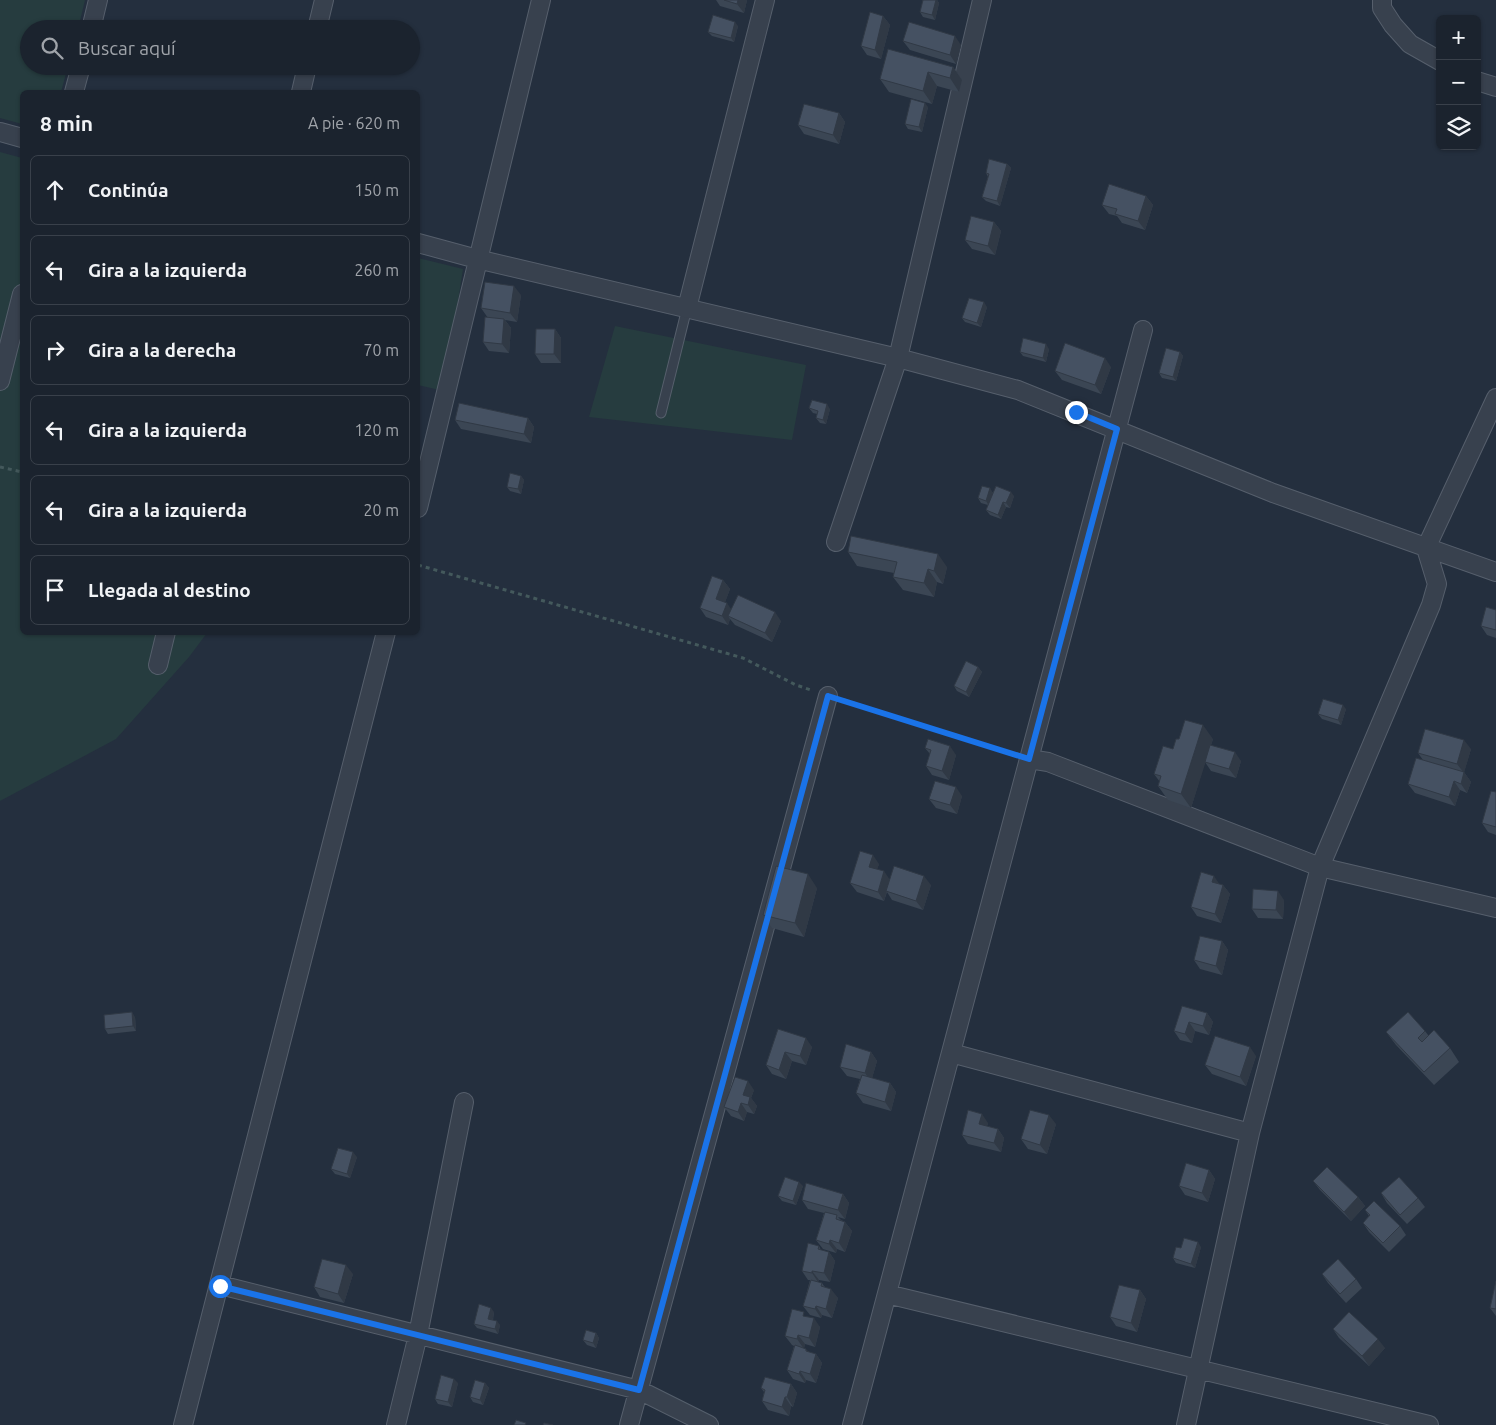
<!DOCTYPE html>
<html lang="es">
<meta charset="utf-8">
<style>
body{margin:0;font-family:Ubuntu,sans-serif;background:#282f3a;color:#f1f3f6}
.controls{position:absolute;right:15px;top:15px;display:grid;overflow:hidden;border-radius:8px;box-shadow:0 1px 4px #0004}
.controls button{width:45px;height:45px;display:grid;place-items:center;padding:0;border:0;border-bottom:1px solid #39404a;background:#1b232e;color:#f1f3f6;font:25px sans-serif}
.stop{position:absolute;width:15px;height:15px;margin:-11px;border:4px solid #1a73e8;border-radius:50%;background:#fff}
.stop.end{background:#1a73e8;border-color:#fff;box-shadow:0 1px 5px #0008}
.list{margin:0;padding:0;list-style:none}
h2{display:flex;justify-content:space-between;align-items:center;height:65px;margin:0;padding:0 20px;font-size:21px}
h2 small{font-size:16px;font-weight:400;color:#a0a4aa}
.list li{display:grid;grid-template-columns:32px 1fr auto;gap:15px;align-items:center;box-sizing:border-box;height:70px;margin:0 10px 10px;padding:0 10px;border:1px solid #39404a;border-radius:8px}
.list b{display:block;font-size:19px;white-space:nowrap}
.list em{font-size:16px;font-style:normal;color:#a0a4aa}
.icon{flex:none;width:28px;height:28px;fill:none;stroke:currentColor;stroke-width:2;stroke-linecap:round;stroke-linejoin:round}
.map{position:relative;flex:none;width:1496px;height:1425px;overflow:hidden}
.search{position:absolute;background:#1b232e;box-shadow:0 1px 4px #0004;left:20px;top:20px;width:400px;height:55px;display:flex;align-items:center;gap:12px;box-sizing:border-box;padding:0 18px;border-radius:28px;color:#a0a4aa;font-size:19px}
.panel{position:absolute;background:#1b232e;box-shadow:0 1px 4px #0004;left:20px;top:90px;width:400px;height:545px;border-radius:8px}
.map>svg:first-child{display:block}
</style>
<div class="map">
<svg width="1496" height="1425" viewBox="0 0 1496 1425">
<rect width="100%" height="100%" fill="#242f3e"/>
<path fill="#263c3f" d="M0 0H85L78 29H29V66H68L61 92H22V124L0 118Z
M0 152 22 158V632L207 633 189 657 116 739 0 801Z
M418 258 463 269 444 391 418 385Z
M615 326 806 365 792 440 589 417Z"/>
<g fill="none" stroke-linecap="round" stroke-linejoin="round">
<g stroke="#565f6c" stroke-width="11">
<path id="lane" d="M661 413 687 308"/>
</g>
<g stroke="#565f6c" stroke-width="20">
<path id="street" d="M1382 0V8L1393 25 1410 44 1440 61
M91 29 98 0
M317 29 324 0
M1477 81 1496 87
M74 92 81 66
M301 92 307 66
M0 132 22 138
M418 243 477 259 898 358 1018 390 1273 493 1496 572
M687 308 765 0
M0 381 22 294
M418 508 541 0
M836 542 898 358 982 0
M158 665 166 632
M1029 759 1048 762 1320 867 1496 908
M951 1053 1250 1133
M220 1285 639 1390 709 1425
M887 1294 1429 1425
M183 1425 386 632
M396 1425 418 1335 464 1102
M629 1425 828 696
M852 1425 1143 330
M1186 1425 1250 1133 1320 867 1431 605 1437 584 1426 548 1496 398"/>
</g>
<path stroke="#44595c" stroke-width="3" stroke-dasharray="4 4" stroke-linecap="butt" d="M0 467 22 472
M418 565 743 658 796 685 811 690
M844 700 1012 754"/>
<use href="#lane" stroke="#38414e" stroke-width="9"/>
<use href="#street" stroke="#38414e" stroke-width="18"/>
</g>
<path fill="#3b4654" d="M716 0H747L744 13 720 6Z
M923 0H937L939 3 935 20 923 17 920 12Z
M883 16 890 25 881 59 867 55 861 46Z
M738 26 734 42 712 36 708 32Z
M903 41 961 45 956 64 910 50Z
M953 67 962 80 959 92 937 86 932 104 889 92 880 79Z
M928 107 922 132 908 129 905 124Z
M839 113 845 122 839 144 804 134 798 125Z
M1007 164 1011 168 1000 206 986 201 982 197 988 177 986 173Z
M1146 196 1153 205 1145 230 1122 223 1117 216 1109 214 1102 205Z
M994 222 1001 231 995 255 972 249 965 240Z
M521 295 517 322 505 320 511 328 509 353 489 351 483 342 488 318 481 308Z
M987 307 981 327 965 322 962 318Z
M555 329 561 338V363H541L535 354Z
M1049 349 1046 362 1023 356 1020 352Z
M1180 352 1183 356 1176 381 1162 378 1159 373Z
M1111 367 1101 394 1062 380 1055 371Z
M809 408 830 409 826 424 820 423 816 418 817 414 813 413Z
M528 418 534 427 531 443 461 429 455 420Z
M521 476 524 480 521 494 510 491 507 487Z
M993 492 1014 496 1010 508 1006 507 1001 519 990 515 986 510 988 505 981 503 978 498Z
M848 552 947 567 943 584 937 582 934 597 903 590 893 577 894 573 857 566Z
M723 580 730 589 725 602 731 610 781 621 772 642 735 625 730 619 728 625 706 617 700 608Z
M1496 610V638L1487 635 1481 626Z
M978 667 982 672 969 697 957 691 954 686Z
M1346 709 1341 725 1322 719 1318 714Z
M1179 739H1213L1211 745 1241 761 1236 778 1211 771 1205 762 1191 808 1168 800 1158 786 1160 782 1154 774 1173 749Z
M925 748 956 755 949 780 932 775 926 766 930 754Z
M1471 749 1464 772 1471 782 1467 793 1460 790 1455 806 1415 793 1408 784 1423 760 1418 753Z
M1496 792V835L1488 832 1482 823Z
M962 796 957 814 936 808 929 799Z
M879 864 877 869 890 880 931 885 923 910 892 900 887 892 884 901 857 892 850 883Z
M1219 884 1223 885 1230 894 1221 923 1197 916 1191 907Z
M817 888 804 937 772 928 763 915Z
M1284 900 1283 919 1258 918 1252 909Z
M1222 941 1228 950 1222 975 1200 969 1194 960Z
M1182 1006 1207 1013 1213 1022 1209 1035 1195 1031 1192 1043 1180 1040 1174 1031Z
M135 1017 136 1031 108 1034 105 1029Z
M778 1029 812 1047 806 1065 792 1061 786 1079 772 1074 766 1065Z
M1425 1031 1428 1035 1450 1048 1459 1062 1434 1085 1396 1045 1386 1032Z
M871 1052 877 1061 872 1078 890 1083 896 1092 891 1111 863 1103 856 1093 860 1079 847 1076 840 1067Z
M1256 1056 1246 1086 1212 1074 1205 1065Z
M754 1090 751 1098 757 1106 754 1114 747 1112 744 1121 731 1116 724 1107Z
M988 1123 987 1126 998 1129 1004 1138 1001 1152 968 1144 962 1135Z
M1056 1124 1047 1154 1028 1149 1021 1139Z
M357 1157 350 1178 335 1174 331 1169Z
M1209 1170 1215 1179 1208 1202 1185 1195 1179 1186Z
M1313 1181 1358 1197 1365 1206 1351 1221 1320 1190Z
M803 1186 796 1205 782 1201 778 1196Z
M1381 1193 1418 1198 1425 1207 1407 1224 1387 1203Z
M843 1194 849 1203 845 1219 838 1217 841 1220 845 1222 852 1231 845 1252 837 1249 836 1253 823 1249 816 1240 824 1213 808 1209 802 1200Z
M1365 1210 1400 1226 1406 1235 1389 1252 1369 1232 1363 1223 1369 1216Z
M819 1246 821 1250 829 1252 835 1261 830 1282 819 1280 818 1282 822 1283 824 1286 838 1298 832 1318 822 1315 821 1318 810 1315 803 1306 810 1280H808L802 1271Z
M1201 1247 1195 1268 1176 1263 1173 1258 1181 1248Z
M353 1274 344 1303 320 1297 314 1287Z
M1322 1274 1356 1279 1362 1288 1346 1303 1328 1283Z
M1496 1281V1316L1490 1308Z
M1140 1290 1146 1299 1137 1332 1116 1326 1110 1317Z
M494 1312 493 1320 500 1325 498 1334 477 1328 474 1324Z
M807 1317 820 1327 815 1347 805 1344 804 1348 809 1352 816 1354 822 1363 816 1383 806 1380 805 1383 793 1379 787 1370 794 1346 792 1345 785 1336Z
M1333 1329 1385 1348 1369 1366 1339 1338Z
M596 1333 599 1338 596 1348 587 1345 583 1340Z
M458 1383 452 1407 438 1404 435 1399Z
M485 1383 489 1388 483 1405 473 1402 470 1397Z
M791 1384 797 1393 793 1407 791 1406 789 1416 768 1410 762 1401 764 1392 761 1388Z"/>
<path fill="#303945" d="M738 0H747L744 13 737 4Z
M936 0H937L939 3 935 20 932 15Z
M883 16 890 25 881 59 875 50Z
M735 22 738 26 734 42 731 38Z
M955 36 961 45 956 64 950 55Z
M953 67 962 80 959 92 950 78Z
M928 72 937 86 932 104 923 91Z
M925 103 928 107 922 132 919 127Z
M839 113 845 122 839 144 833 135Z
M1007 164 1011 168 1000 206 997 201Z
M1146 196 1153 205 1145 230 1138 221Z
M994 222 1001 231 995 255 988 246Z
M514 286 521 295 517 322 510 313Z
M984 302 987 307 981 327 977 323Z
M504 319 511 328 509 353 502 344Z
M555 329 561 338V363L554 354Z
M1046 344 1049 349 1046 362 1043 358Z
M1180 352 1183 356 1176 381 1173 377Z
M1105 358 1111 367 1101 394 1095 385Z
M827 404 830 409 826 424 823 420Z
M528 418 534 427 531 443 524 434Z
M521 476 524 480 521 494 518 489Z
M990 488 993 493 989 506 986 501Z
M1011 492 1014 496 1010 508 1006 503Z
M1003 502 1006 507 1001 519 998 515Z
M938 554 947 567 943 584 934 571Z
M928 569 937 582 934 597 924 583Z
M723 580 730 589 723 608 716 599Z
M727 603 733 612 728 616 730 619 728 625 722 616Z
M775 612 781 621 772 642 765 633Z
M978 667 982 672 969 697 966 692Z
M1343 705 1346 709 1341 725 1338 720Z
M1203 725 1213 739 1191 808 1181 794Z
M1464 740 1471 749 1464 773 1457 764Z
M950 746 956 755 949 780 942 771Z
M1235 752 1241 761 1236 778 1229 769Z
M1464 772 1471 782 1467 793 1461 784Z
M1454 781 1460 790 1455 806 1449 797Z
M956 787 962 796 957 814 950 805Z
M873 855 879 864 875 876 869 867Z
M884 871 890 880 884 901 878 892Z
M808 874 817 888 804 937 795 923Z
M924 876 931 885 923 910 916 901Z
M1214 876 1220 885 1212 882Z
M1223 885 1230 894 1221 923 1215 914Z
M1278 891 1284 900 1283 919 1276 910Z
M1222 941 1228 950 1222 975 1216 966Z
M132 1012 135 1017 136 1031 133 1026Z
M1207 1013 1213 1022 1209 1035 1203 1026Z
M1189 1022 1195 1031 1192 1043 1185 1034Z
M806 1038 812 1047 806 1065 800 1056Z
M1250 1047 1256 1056 1246 1086 1240 1077Z
M785 1052 792 1061 786 1079 779 1070Z
M871 1052 877 1061 871 1082 865 1073Z
M748 1081 754 1090 751 1098 757 1106 754 1114 748 1105 743 1095Z
M890 1083 896 1092 891 1111 885 1102Z
M741 1103 747 1112 744 1121 738 1112Z
M982 1114 988 1123 985 1133 979 1124Z
M1049 1115 1056 1124 1047 1154 1040 1145Z
M998 1129 1004 1138 1001 1152 994 1143Z
M353 1152 357 1157 350 1178 347 1174Z
M1209 1170 1215 1179 1208 1202 1202 1193Z
M799 1182 803 1186 796 1205 793 1201Z
M843 1194 849 1203 845 1219 838 1210Z
M1358 1197 1365 1206 1351 1221 1344 1212Z
M845 1222 852 1231 845 1252 839 1243Z
M830 1240 837 1249 836 1253 829 1244Z
M1198 1242 1201 1247 1195 1268 1191 1264Z
M829 1252 835 1261 830 1282 824 1273Z
M346 1265 353 1274 344 1303 338 1294Z
M812 1271 819 1280 818 1282 812 1273Z
M831 1289 838 1298 832 1318 826 1309Z
M1140 1290 1146 1299 1137 1332 1131 1323Z
M816 1306 822 1315 821 1318 815 1309Z
M491 1308 494 1312 492 1323 488 1319Z
M814 1318 820 1327 815 1347 809 1338Z
M497 1321 500 1325 498 1334 495 1329Z
M596 1333 599 1338 596 1348 593 1343Z
M798 1335 805 1344 804 1349 797 1339Z
M1378 1339 1385 1348 1369 1366 1362 1356Z
M816 1354 822 1363 816 1383 810 1374Z
M800 1371 806 1380 805 1383 799 1374Z
M454 1379 458 1383 452 1407 448 1402Z
M485 1383 489 1388 483 1405 480 1400Z
M791 1384 797 1393 793 1407 787 1397Z
M785 1397 791 1406 789 1416 782 1407Z"/>
<path fill="#455162" stroke="#303945" d="M724 0H738L737 4Z
M923 0H936L932 15 920 12Z
M870 12 883 16 875 50 861 46Z
M713 15 735 22 731 38 708 32Z
M909 22 955 36 950 55 903 41Z
M888 49 953 67 950 78 928 72 923 91 880 79Z
M911 99 925 103 919 127 905 124Z
M804 104 839 113 833 135 798 125Z
M989 159 1007 164 997 201 982 197 989 174 986 173Z
M1109 184 1146 196 1138 221 1115 214 1117 209 1102 205Z
M971 216 994 222 988 246 965 240Z
M485 282 514 286 510 313 481 308Z
M969 298 984 302 977 323 962 318Z
M485 317 504 319 502 344 483 342Z
M536 329H555L554 354H535Z
M1023 338 1046 344 1043 358 1020 352Z
M1065 343 1105 358 1095 385 1055 371Z
M1166 348 1180 352 1173 377 1159 373Z
M812 400 827 404 823 420 816 418 818 411 809 408Z
M459 403 528 418 524 434 455 420Z
M510 473 521 476 518 489 507 487Z
M982 486 990 488 986 501 978 498Z
M996 486 1011 492 1006 503 1003 502 998 515 986 510Z
M851 536 938 554 934 571 928 569 924 583 893 577 897 562 848 552Z
M712 576 723 580 716 599 727 603 722 616 700 608Z
M738 595 775 612 765 633 728 616Z
M1486 607 1496 610V630L1481 626Z
M966 661 978 667 966 692 954 686Z
M1323 699 1343 705 1338 720 1318 714Z
M1185 720 1203 725 1181 794 1158 786 1161 776 1154 774 1163 746 1173 749 1176 739H1179Z
M1425 729 1464 740 1457 764 1418 753Z
M928 739 950 746 942 771 926 766 931 750 925 748Z
M1210 745 1235 752 1229 769 1205 762Z
M1416 758 1464 772 1461 784 1454 781 1449 797 1408 784Z
M935 781 956 787 950 805 929 799Z
M1491 791 1496 792V827L1482 823Z
M860 851 873 855 869 867 884 871 878 892 850 883Z
M776 866 808 874 795 923 763 915Z
M894 866 924 876 916 901 886 891Z
M1201 872 1214 876 1212 882 1223 885 1215 914 1191 907Z
M1253 889 1278 891 1276 910 1252 909Z
M1200 936 1222 941 1216 966 1194 960Z
M1182 1006 1207 1013 1203 1026 1189 1022 1185 1034 1174 1031Z
M132 1012 133 1026 105 1029 104 1015Z
M1408 1012 1425 1031 1418 1038 1422 1042 1434 1030 1450 1048 1424 1072 1386 1032Z
M778 1029 806 1038 800 1056 785 1052 779 1070 766 1065Z
M1215 1036 1250 1047 1240 1077 1205 1065Z
M846 1044 871 1052 865 1073 840 1067Z
M862 1075 890 1083 885 1102 856 1093Z
M735 1077 748 1081 743 1095 750 1097 748 1105 741 1103 738 1112 724 1107Z
M968 1110 982 1114 979 1124 998 1129 994 1143 962 1135Z
M1030 1110 1049 1115 1040 1145 1021 1139Z
M338 1148 353 1152 347 1174 331 1169Z
M1186 1163 1209 1170 1202 1193 1179 1186Z
M1327 1167 1358 1197 1344 1212 1313 1181Z
M785 1177 799 1182 793 1201 778 1196Z
M1399 1177 1418 1198 1400 1215 1381 1193Z
M806 1183 843 1194 838 1210 802 1200Z
M1374 1201 1400 1226 1383 1243 1363 1223 1370 1215 1365 1210Z
M825 1212 837 1215 836 1219 845 1222 839 1243 830 1240 829 1244 816 1240Z
M1184 1238 1198 1242 1191 1264 1173 1258 1176 1247 1181 1248Z
M808 1243 819 1246 818 1249 829 1252 824 1273 812 1271V1273L802 1271Z
M322 1259 346 1265 338 1294 314 1287Z
M1338 1259 1356 1279 1340 1294 1322 1274Z
M811 1280 822 1283 821 1286 831 1289 826 1309 816 1306 815 1309 803 1306Z
M1496 1281V1309L1490 1308Z
M1119 1285 1140 1290 1131 1323 1110 1317Z
M479 1304 491 1308 488 1319 497 1321 495 1329 474 1324Z
M792 1309 804 1312 803 1316 814 1318 809 1338 798 1335 797 1339 785 1336Z
M1349 1312 1378 1339 1362 1356 1333 1329Z
M586 1330 596 1333 593 1343 583 1340Z
M795 1345 806 1349V1351L816 1354 810 1374 800 1371 799 1374 787 1370Z
M441 1375 454 1379 448 1402 435 1399Z
M765 1377 791 1384 787 1397H785L782 1407 762 1401 765 1390 761 1388Z
M475 1380 485 1383 480 1400 470 1397Z
M516 1420 526 1423 525 1425H514Z
M544 1423 553 1425H543Z"/>
<g fill="none" stroke-linecap="round" stroke-linejoin="round">
<path stroke="#1a73e8" stroke-width="6" d="M220 1286 639 1390 828 696 1029 759 1117 429 1076 412"/>
</g>
</svg>
<div class="controls">
<button>+</button>
<button>−</button>
<button><svg class="icon" aria-label="layers" viewBox="0 0 24 24"><path d="M12 4l9 5-9 5-9-5zM3 14l9 5 9-5"/></svg></button>
</div>
<div class="stop" style="left:220px;top:1286px"></div>
<div class="stop end" style="left:1076px;top:412px"></div>
<div class="search"><svg class="icon" aria-label="search" viewBox="0 0 24 24"><circle cx="10" cy="10" r="6"/><path d="M15 15l6 6"/></svg>Buscar aquí</div>
<section class="panel">
<h2>8 min<small>A pie · 620 m</small></h2>
<ul class="list">
<li><svg class="icon" aria-label="ahead" viewBox="0 0 24 24"><path d="M12 20V5M6 11l6-6 6 6"/></svg><div><b>Continúa</b></div><em>150 m</em></li>
<li><svg class="icon" aria-label="left" viewBox="0 0 24 24"><path d="M17 20v-9H6M10 6l-5 5 5 5"/></svg><div><b>Gira a la izquierda</b></div><em>260 m</em></li>
<li><svg class="icon" aria-label="right" viewBox="0 0 24 24"><path d="M7 20v-9h11M14 6l5 5-5 5"/></svg><div><b>Gira a la derecha</b></div><em>70 m</em></li>
<li><svg class="icon" aria-label="left" viewBox="0 0 24 24"><path d="M17 20v-9H6M10 6l-5 5 5 5"/></svg><div><b>Gira a la izquierda</b></div><em>120 m</em></li>
<li><svg class="icon" aria-label="left" viewBox="0 0 24 24"><path d="M17 20v-9H6M10 6l-5 5 5 5"/></svg><div><b>Gira a la izquierda</b></div><em>20 m</em></li>
<li><svg class="icon" aria-label="arrive" viewBox="0 0 24 24"><path d="M6 21V4h12l-3 4 3 4H6"/></svg><div><b>Llegada al destino</b></div></li>
</ul>
</section>
</div>
